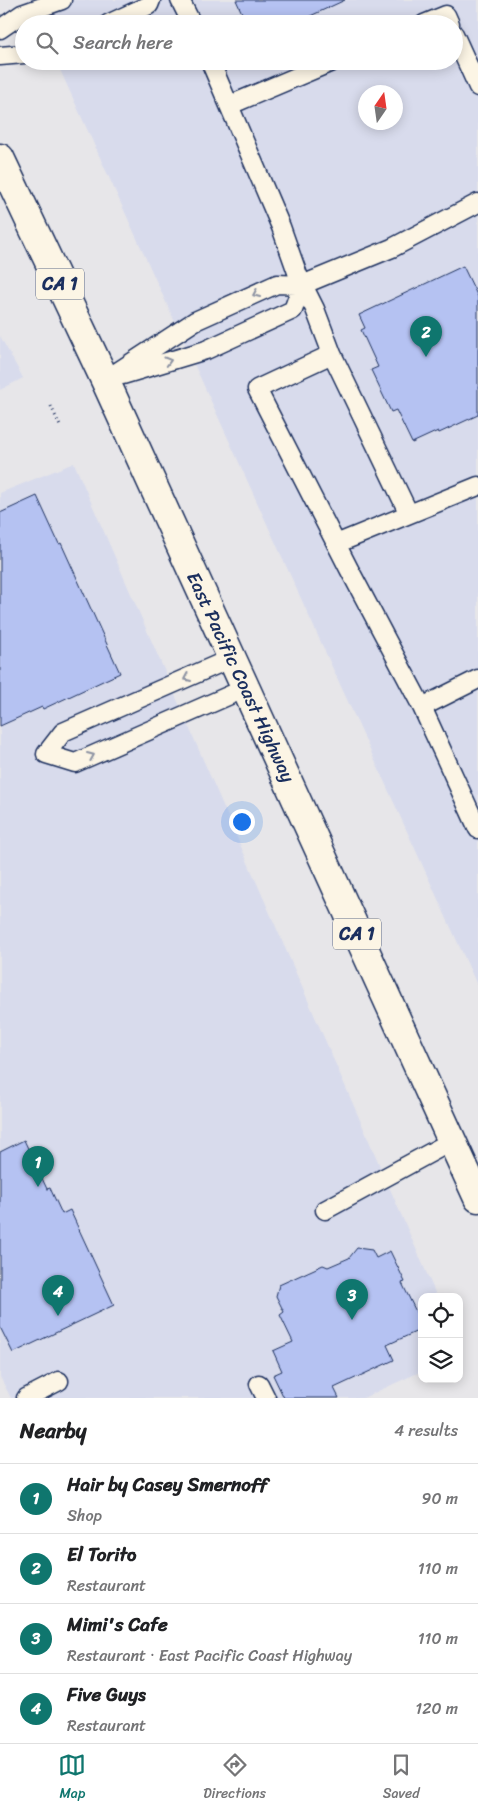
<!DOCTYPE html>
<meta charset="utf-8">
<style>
body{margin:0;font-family:Sriracha,sans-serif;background:#f2f2f2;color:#202124}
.controls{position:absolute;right:15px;bottom:15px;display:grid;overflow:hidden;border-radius:10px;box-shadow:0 2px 12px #0003}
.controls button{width:45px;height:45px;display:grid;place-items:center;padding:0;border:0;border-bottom:1px solid #e0e0e0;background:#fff;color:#202124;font:25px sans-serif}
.compass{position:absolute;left:358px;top:85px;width:45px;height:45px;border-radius:50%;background:#fff;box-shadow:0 2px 12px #0003;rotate:13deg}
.you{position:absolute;left:241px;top:821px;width:18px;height:18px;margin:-12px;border:4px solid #fff;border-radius:50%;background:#1a73e8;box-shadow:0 0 0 8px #1a73e833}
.badge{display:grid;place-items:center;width:32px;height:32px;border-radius:50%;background:#0f766e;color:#fff;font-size:16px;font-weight:700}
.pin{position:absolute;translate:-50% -41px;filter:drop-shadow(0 1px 2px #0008)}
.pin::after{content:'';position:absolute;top:26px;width:18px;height:15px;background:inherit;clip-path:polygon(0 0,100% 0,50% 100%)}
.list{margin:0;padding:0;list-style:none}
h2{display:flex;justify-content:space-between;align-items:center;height:65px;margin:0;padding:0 20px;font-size:21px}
h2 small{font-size:16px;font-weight:400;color:#757577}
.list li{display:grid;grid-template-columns:32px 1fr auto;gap:15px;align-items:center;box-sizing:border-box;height:70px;padding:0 20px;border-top:1px solid #e0e0e0}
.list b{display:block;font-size:19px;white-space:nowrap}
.list p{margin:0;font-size:16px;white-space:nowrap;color:#757577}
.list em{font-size:16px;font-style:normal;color:#757577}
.icon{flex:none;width:28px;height:28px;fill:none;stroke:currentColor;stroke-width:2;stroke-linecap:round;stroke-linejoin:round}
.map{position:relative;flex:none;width:478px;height:1398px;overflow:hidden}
.search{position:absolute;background:#fff;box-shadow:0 2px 12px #0003;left:15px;right:15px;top:15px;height:55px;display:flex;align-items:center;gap:12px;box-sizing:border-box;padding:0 18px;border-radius:28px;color:#757577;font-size:19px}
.sheet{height:345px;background:#fff}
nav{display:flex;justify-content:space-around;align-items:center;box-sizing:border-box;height:70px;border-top:1px solid #e0e0e0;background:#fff;font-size:14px;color:#757577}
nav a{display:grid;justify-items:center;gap:2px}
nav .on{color:#0f766e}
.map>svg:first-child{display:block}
</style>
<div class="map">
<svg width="478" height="1398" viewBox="0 0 478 1398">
<rect width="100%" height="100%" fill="#e7e6e9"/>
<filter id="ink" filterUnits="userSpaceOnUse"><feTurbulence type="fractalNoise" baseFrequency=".02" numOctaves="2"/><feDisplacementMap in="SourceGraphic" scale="10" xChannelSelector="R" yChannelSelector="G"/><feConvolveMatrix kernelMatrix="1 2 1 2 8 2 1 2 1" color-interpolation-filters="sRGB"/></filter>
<g filter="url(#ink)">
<path fill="#d8dbec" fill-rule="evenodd" d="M28 0H478V987L56 61H454V24H38ZM366 92H396V122H366Z
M0 336 23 378 0 390Z
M74 463 437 1297H422V1371L363 1398H11L0 1377V493Z"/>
<path fill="#b5c2f2" stroke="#1b2f5e" d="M236 0H345L293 24H247Z
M463 266 478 297V415L439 433 438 431 412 443 396 410 391 412 371 370 378 367 361 330 365 328 359 315Z
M37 496 59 544 61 543 120 673 43 709 42 707 0 726V513Z
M24 1140 47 1189 50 1188 62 1214 70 1210 114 1305 13 1353 0 1327V1152Z
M357 1248 372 1250 376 1258 390 1251 405 1282 402 1283 422 1324V1329L387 1345 394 1360 334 1388 339 1398H284L273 1375 282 1371 273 1351 293 1342 280 1315 284 1312 276 1296 279 1285 323 1265 328 1267 349 1258Z"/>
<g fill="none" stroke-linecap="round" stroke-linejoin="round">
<g stroke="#1b2f5e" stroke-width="21">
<path id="lane" d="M180 0 192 24
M108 24 149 5 151 0
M424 24 446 15 450 24
M0 29 22 14 62 0
M454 34 478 87
M0 56 24 54
M210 61 281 227 298 275 315 309 332 354 257 389 349 569 422 707 478 829
M230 105 334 61
M332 354 409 514
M123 375 206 350 293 310 302 285
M105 380 195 321 277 284 302 285 392 248 478 203
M336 544 478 486
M232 658 63 732 46 754 75 763 246 688
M422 707 478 679
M325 1210 452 1141
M259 1384 266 1398
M26 1398 59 1381"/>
</g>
<g stroke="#1b2f5e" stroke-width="31">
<path id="highway" d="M0 158 105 380 478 1198"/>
</g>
<path stroke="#1b2f5e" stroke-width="3" stroke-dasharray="1 4" stroke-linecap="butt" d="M51 406 60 426"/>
<use href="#lane" stroke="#fcf5e5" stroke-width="18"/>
<use href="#highway" stroke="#fcf5e5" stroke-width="28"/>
</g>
<defs><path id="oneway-chevron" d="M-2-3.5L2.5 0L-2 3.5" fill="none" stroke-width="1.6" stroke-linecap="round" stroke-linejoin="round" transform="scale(1.25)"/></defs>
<g stroke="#8c92a2">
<use href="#oneway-chevron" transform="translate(256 294) rotate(156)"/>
<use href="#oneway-chevron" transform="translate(168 361) rotate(-16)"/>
<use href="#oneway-chevron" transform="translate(187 678) rotate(156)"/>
<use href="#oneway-chevron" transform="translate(91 756) rotate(-23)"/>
</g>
</g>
<g text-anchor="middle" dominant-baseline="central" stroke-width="5" stroke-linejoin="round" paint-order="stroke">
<g fill="#fcf5e5" stroke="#5e6a86" stroke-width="1">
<rect x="36" y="268.5" width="48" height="31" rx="4"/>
<rect x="333" y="918.5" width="48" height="31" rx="4"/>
</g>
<g font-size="18" font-weight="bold" fill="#1b2f5e">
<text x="60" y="284">CA 1</text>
<text x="357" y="934">CA 1</text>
</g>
<g font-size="19" fill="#1b2f5e" stroke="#fcf5e5">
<text transform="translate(241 677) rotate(65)">East Pacific Coast Highway</text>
</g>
</g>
</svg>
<div class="controls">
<button><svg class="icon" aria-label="locate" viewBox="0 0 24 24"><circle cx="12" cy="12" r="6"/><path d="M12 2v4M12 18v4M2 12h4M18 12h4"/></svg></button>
<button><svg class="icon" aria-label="layers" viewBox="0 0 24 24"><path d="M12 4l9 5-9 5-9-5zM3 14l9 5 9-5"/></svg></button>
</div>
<svg class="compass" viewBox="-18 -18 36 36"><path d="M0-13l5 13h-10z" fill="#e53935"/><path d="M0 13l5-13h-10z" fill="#757577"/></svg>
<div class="you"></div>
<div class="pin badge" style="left:38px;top:1187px">1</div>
<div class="pin badge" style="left:426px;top:357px">2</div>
<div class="pin badge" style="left:352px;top:1320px">3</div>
<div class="pin badge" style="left:58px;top:1316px">4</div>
<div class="search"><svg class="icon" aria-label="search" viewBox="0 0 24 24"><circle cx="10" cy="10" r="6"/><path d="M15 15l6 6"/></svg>Search here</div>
</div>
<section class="sheet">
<h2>Nearby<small>4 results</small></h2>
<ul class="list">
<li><span class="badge">1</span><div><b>Hair by Casey Smernoff</b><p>Shop</p></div><em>90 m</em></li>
<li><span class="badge">2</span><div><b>El Torito</b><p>Restaurant</p></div><em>110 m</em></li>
<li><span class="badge">3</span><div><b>Mimi's Cafe</b><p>Restaurant · East Pacific Coast Highway</p></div><em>110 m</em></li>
<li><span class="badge">4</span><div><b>Five Guys</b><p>Restaurant</p></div><em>120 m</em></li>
</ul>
</section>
<nav>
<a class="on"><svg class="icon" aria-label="map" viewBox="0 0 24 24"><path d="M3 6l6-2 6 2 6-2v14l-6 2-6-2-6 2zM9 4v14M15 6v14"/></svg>Map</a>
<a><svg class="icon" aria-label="directions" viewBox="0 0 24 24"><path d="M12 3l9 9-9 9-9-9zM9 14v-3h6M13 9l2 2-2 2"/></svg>Directions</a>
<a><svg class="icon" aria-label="saved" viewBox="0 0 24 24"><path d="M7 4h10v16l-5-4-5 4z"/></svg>Saved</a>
</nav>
